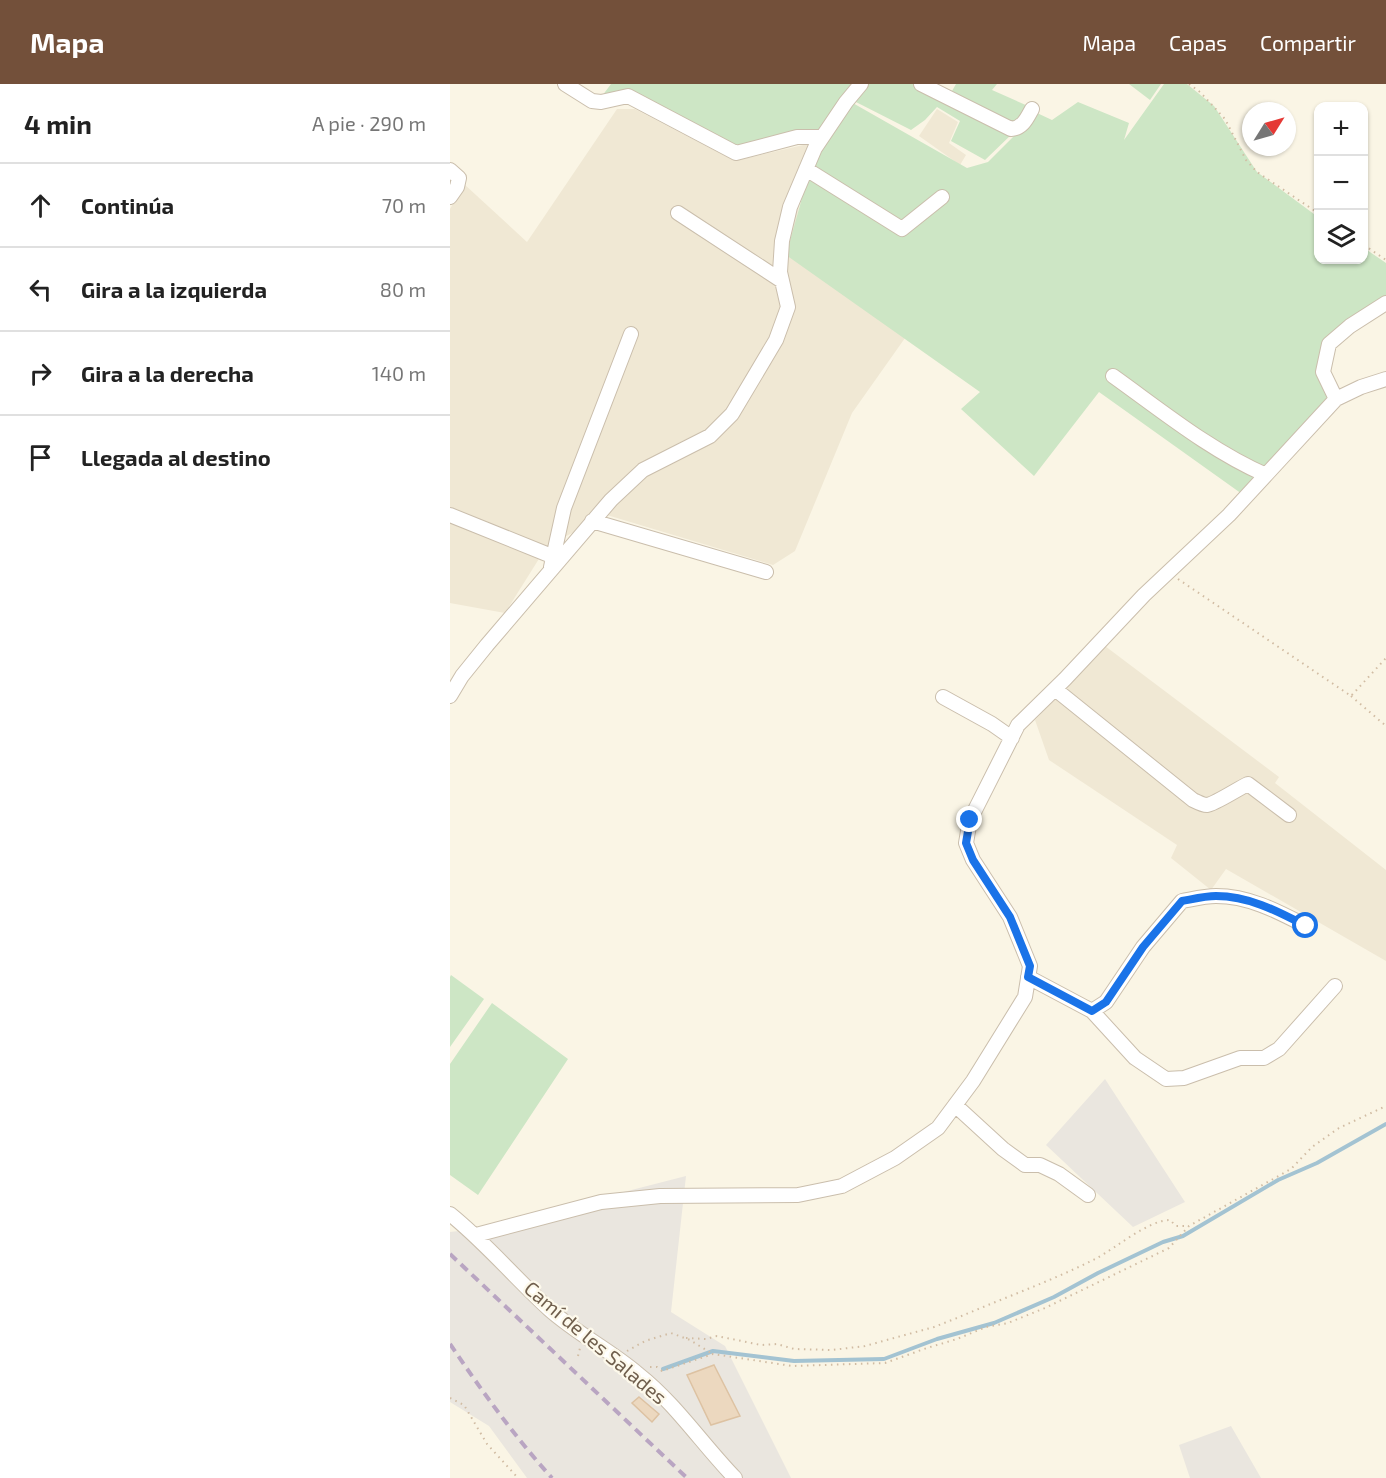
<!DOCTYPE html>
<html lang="es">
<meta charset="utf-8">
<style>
body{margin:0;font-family:"Exo 2",sans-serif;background:#f2f2f2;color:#222}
.controls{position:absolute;right:18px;top:18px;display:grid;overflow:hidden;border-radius:12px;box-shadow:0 2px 4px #0004}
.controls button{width:54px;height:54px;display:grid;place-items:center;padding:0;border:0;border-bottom:2px solid #e0e0e0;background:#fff;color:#222;font:30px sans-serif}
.compass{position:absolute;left:792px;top:18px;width:54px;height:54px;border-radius:50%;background:#fff;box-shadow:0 2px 4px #0004;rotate:53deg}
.stop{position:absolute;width:18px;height:18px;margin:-14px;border:4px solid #1a73e8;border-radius:50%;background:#fff}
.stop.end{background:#1a73e8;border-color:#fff;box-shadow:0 2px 6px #0008}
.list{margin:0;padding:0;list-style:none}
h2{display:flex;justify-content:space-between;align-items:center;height:78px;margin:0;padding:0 24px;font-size:26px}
h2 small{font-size:20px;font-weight:400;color:#767676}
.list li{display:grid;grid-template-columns:39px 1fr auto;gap:18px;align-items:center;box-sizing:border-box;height:84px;padding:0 24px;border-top:2px solid #e0e0e0}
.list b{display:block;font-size:22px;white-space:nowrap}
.list em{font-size:20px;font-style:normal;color:#767676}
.icon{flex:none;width:33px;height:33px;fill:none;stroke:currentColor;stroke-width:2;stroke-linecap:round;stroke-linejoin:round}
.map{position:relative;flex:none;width:936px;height:1394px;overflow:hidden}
header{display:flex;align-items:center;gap:36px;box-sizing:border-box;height:84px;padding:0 30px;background:#73503a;color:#fff}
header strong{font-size:28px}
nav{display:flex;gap:33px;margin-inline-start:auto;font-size:21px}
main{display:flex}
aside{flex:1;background:#fff}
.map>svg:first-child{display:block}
</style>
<header>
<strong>Mapa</strong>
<nav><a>Mapa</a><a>Capas</a><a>Compartir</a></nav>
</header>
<main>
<aside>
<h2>4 min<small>A pie · 290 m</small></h2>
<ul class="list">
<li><svg class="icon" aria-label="ahead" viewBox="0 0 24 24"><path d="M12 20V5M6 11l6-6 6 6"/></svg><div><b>Continúa</b></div><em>70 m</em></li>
<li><svg class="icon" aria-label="left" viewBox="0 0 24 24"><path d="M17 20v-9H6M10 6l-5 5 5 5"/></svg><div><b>Gira a la izquierda</b></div><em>80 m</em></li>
<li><svg class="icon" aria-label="right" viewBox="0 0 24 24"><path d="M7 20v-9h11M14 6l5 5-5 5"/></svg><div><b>Gira a la derecha</b></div><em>140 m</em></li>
<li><svg class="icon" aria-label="arrive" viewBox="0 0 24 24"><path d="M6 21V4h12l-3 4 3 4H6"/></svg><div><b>Llegada al destino</b></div></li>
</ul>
</aside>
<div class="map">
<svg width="936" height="1394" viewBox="0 0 936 1394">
<rect width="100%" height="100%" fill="#faf5e5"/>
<path fill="#f0e8d4" d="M167 25H185L275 72 293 75 362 59 339 172 455 254 402 329 345 467 323 481 157 431 97 462 55 529 0 519V125L14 100 77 158Z
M487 25 508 38 499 59 516 71 510 81 469 52Z
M655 562 829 693 825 699 936 786V877L776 785 761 806 721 774 727 761 599 676 585 636Z"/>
<path fill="#eae6df" d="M655 995 735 1118 683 1143 596 1061Z
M236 1092 221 1228 275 1262 341 1394H77L39 1342 0 1318V1148L34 1144Z
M781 1342 811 1394H740L729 1361Z"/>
<path fill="#cde6c5" d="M161 0H408L377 46 285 62 179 7 152 12Z
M417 0H469L563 49 535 76 501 57 510 37 487 23 475 36 461 46 402 16Z
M506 0H547L542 6 578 22 570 36 562 39 502 7Z
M679 0H711L700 16Z
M714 0H737L764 22 807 88 868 133V176H914V164L936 179V214L899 237 869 287 882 319 792 410 649 308 584 392 511 325 530 308 336 171 359 89 382 44 401 18 517 84 538 78 587 29 602 36 628 18 679 39 674 56Z
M1 891 34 915 0 963V893Z
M42 919 118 975 28 1111 0 1091V980Z"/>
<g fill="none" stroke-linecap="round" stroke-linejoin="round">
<path stroke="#a3c3d2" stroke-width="4" d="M213 1285 263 1267 344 1277 434 1275 487 1255 544 1239 604 1213 648 1189 713 1158 733 1152 828 1096 867 1079 936 1040"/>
</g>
<path fill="#ecd8bf" stroke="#ddc2a2" stroke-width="1.5" d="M264 1281 290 1332 261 1341 237 1291Z
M189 1313 209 1330 202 1338 182 1319Z"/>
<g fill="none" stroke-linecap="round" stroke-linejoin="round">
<g stroke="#cabeac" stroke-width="16">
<path id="minor" d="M115 0 142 17 151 18 178 12 286 69 347 53H372
M471 0 561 45C573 44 577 34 582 25
M356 85 452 145 492 113
M0 86 9 94 7 103 0 113
M228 129 332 197
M663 292C712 327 761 367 816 391
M886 315 911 303 936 295
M0 431 104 473
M142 437 316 488
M101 483 114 424 181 250
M605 605 743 716C747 718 753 721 757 721 765 720 789 704 798 700L839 731
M0 612 12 592 37 561 161 416 193 386 260 352 282 330 326 256 338 223 330 188 332 157 340 123 365 64 396 18 411 0
M493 613 542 640 562 654
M578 893 642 927 656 918 693 863 732 817C743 815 755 812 766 812 799 812 827 827 856 842
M642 927 685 974 716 995 734 994 790 974H814L829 965 885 902
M505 1021 553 1065 575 1081H590L609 1090 638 1111
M0 1130C36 1159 65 1194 99 1225 127 1250 160 1266 188 1290 226 1320 252 1360 285 1394
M26 1151 151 1118 210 1112 348 1111 392 1102 445 1074 488 1044 523 997 575 913 580 882 560 833 523 776 516 759 520 736 568 641 615 595 694 511 779 431 886 315 873 288 879 260 900 242 936 219"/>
</g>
<path stroke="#d1bca3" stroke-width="2" stroke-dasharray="1.5 4.5" stroke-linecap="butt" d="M739 0 750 8 775 35 796 76 807 88 868 129
M914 161 936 176
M728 495 901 612 936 574
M901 612 936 642
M236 1254 256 1255 267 1252 311 1261 327 1260 344 1265 382 1266 415 1262 484 1243 507 1234C553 1214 602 1197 647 1174 667 1163 699 1136 720 1136L726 1142H739
M177 1267 195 1257 221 1249 240 1256 261 1269
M128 1272 130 1264
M200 1283H207L212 1287 263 1270 342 1282 435 1279 477 1264 507 1255 536 1243 558 1239 595 1224 719 1164 739 1142 841 1085 862 1063 889 1044 936 1022
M0 1314 14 1321 37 1360 68 1394"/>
<use href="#minor" stroke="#fff" stroke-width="14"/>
<path stroke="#b9a5c2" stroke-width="4" stroke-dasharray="9 6" stroke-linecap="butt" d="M0 1170 237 1394
M0 1260C32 1307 64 1352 102 1394"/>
</g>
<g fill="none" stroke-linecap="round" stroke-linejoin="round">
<path stroke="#1a73e8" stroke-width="8" d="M520 736 516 759 523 776 560 833 580 882 578 893 642 927 656 918 693 863 732 817C743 815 755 812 766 812 799 812 827 827 856 842"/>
</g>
<g text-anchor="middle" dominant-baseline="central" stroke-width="4.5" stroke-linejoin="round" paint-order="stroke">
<g font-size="20" fill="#705f4d" stroke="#fdf9eb">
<text transform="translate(146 1258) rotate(40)">Camí de les Salades</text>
</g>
</g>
</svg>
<div class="controls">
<button>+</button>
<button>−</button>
<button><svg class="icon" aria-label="layers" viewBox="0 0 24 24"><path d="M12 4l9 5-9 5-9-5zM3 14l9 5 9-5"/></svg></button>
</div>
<svg class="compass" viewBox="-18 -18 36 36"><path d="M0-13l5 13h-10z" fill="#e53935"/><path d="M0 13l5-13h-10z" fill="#767676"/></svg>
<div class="stop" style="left:856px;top:842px"></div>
<div class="stop end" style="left:520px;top:736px"></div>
</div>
</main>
